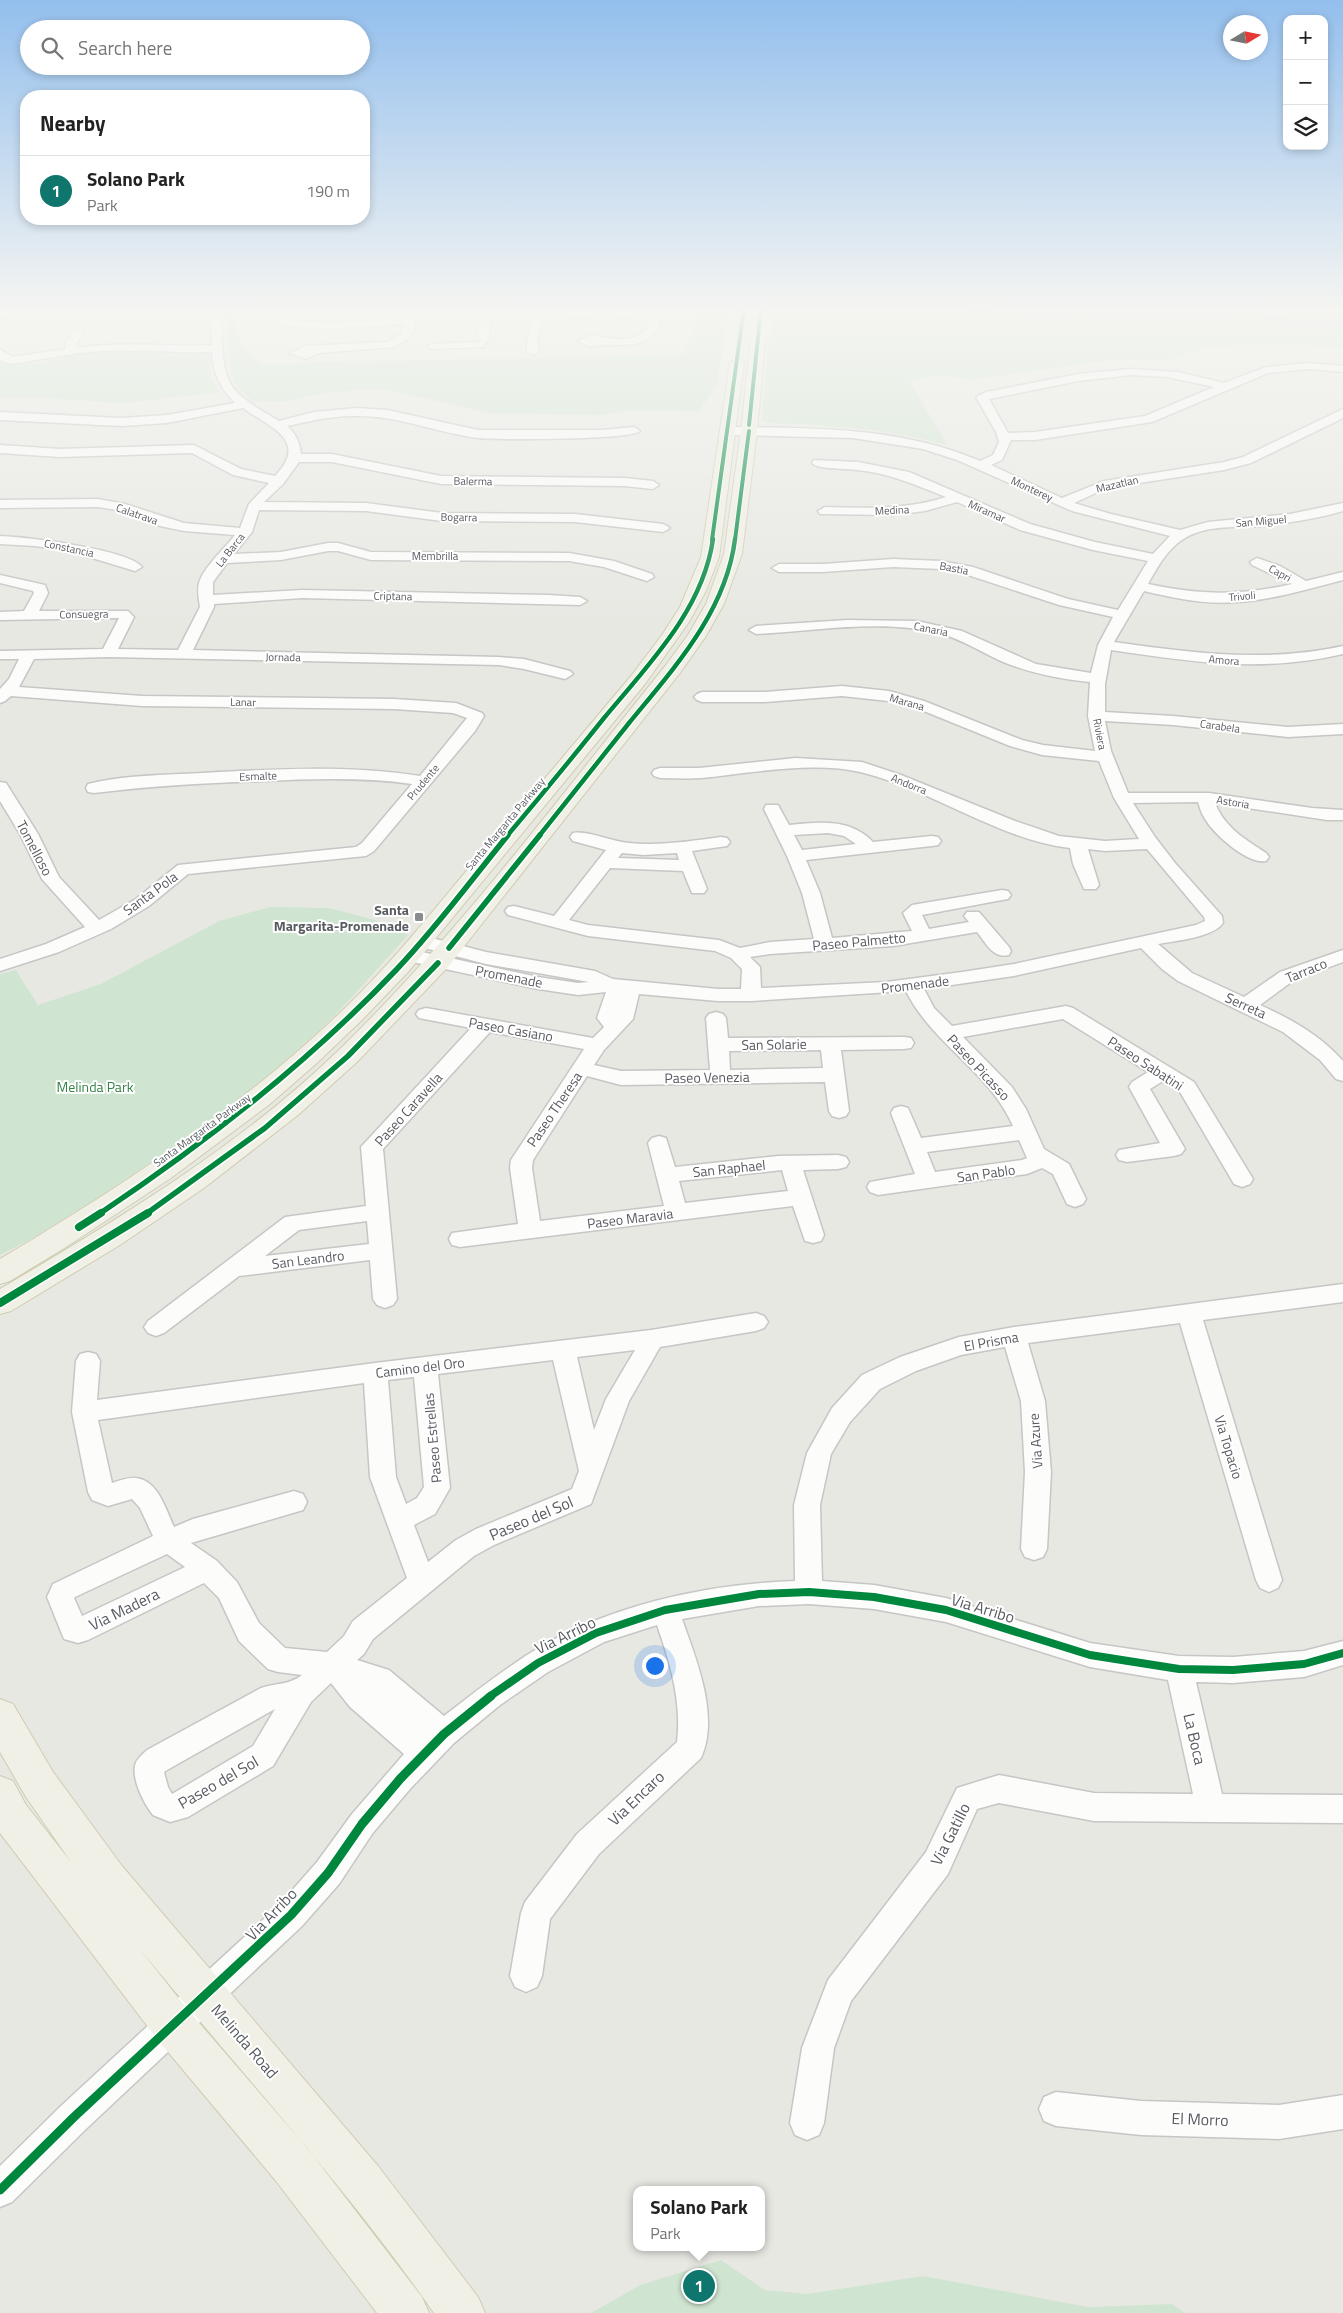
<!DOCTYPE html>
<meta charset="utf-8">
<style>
body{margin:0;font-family:"Titillium Web",sans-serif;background:#f2f2f2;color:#222}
.controls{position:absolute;right:15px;top:15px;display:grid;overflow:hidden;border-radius:10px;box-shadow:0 2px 8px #0003}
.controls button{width:45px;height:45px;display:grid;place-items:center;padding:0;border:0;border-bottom:1px solid #e0e0e0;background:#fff;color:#222;font:25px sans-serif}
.compass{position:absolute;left:1223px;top:15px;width:45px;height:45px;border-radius:50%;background:#fff;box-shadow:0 2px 8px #0003;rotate:80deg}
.you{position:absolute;left:654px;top:1665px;width:18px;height:18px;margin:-12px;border:4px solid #fff;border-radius:50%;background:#1a73e8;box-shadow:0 0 0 8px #1a73e833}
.badge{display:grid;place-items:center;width:32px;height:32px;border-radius:50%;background:#0f766e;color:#fff;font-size:16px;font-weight:700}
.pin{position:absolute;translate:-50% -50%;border:2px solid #fff;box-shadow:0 1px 5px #0006}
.popup{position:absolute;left:633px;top:2186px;width:132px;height:65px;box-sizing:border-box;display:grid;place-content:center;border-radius:10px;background:#fff;filter:drop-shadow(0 1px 4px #0005);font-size:16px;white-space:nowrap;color:#767676}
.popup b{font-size:19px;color:#222}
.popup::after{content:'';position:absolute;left:50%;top:100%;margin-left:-10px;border:10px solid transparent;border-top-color:#fff}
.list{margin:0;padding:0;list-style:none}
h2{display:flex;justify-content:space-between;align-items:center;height:65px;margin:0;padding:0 20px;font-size:21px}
h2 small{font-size:16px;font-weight:400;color:#767676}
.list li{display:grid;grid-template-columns:32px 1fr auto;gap:15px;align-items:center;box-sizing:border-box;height:70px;padding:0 20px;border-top:1px solid #e0e0e0}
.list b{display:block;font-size:19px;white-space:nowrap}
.list p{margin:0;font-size:16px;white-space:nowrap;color:#767676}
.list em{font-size:16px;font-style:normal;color:#767676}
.icon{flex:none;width:28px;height:28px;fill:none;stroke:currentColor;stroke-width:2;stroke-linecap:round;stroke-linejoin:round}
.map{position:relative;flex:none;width:1343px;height:2313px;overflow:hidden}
.search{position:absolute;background:#fff;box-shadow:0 2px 8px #0003;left:20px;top:20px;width:350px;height:55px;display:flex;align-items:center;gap:12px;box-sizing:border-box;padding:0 18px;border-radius:28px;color:#767676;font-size:19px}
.panel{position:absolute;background:#fff;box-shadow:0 2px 8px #0003;left:20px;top:90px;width:350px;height:135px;border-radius:20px}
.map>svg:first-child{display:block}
</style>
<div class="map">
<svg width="1343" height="2313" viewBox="0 0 1343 2313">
<rect width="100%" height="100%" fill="#e8e8e3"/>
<path fill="#d0e5d1" d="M225 308H228L243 345 260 365H293L308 362 682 355 704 308H729L717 385 699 411 627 410 599 415 489 413 389 390 370 389 323 393 282 402 252 401 237 387 232 376Z
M772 308H1343V348L1289 345H1246L1200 349 1167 360H1110L969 380C951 374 927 375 910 382L947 445C888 429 830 425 769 423L762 420Z
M104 350 210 353 211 378 220 392 124 403 45 398H0V364L18 365 41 361 33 365 48 362 51 358Z
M270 907 329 908 375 920 408 935C382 963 358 992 331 1019 271 1077 202 1129 132 1175 89 1204 47 1232 0 1255V974L16 970 38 1005 101 984 219 921Z
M721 2260 765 2290 807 2294 923 2276 1088 2307 1172 2304 1185 2313H591L640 2285Z"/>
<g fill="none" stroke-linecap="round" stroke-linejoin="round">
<path stroke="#b4cff4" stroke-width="2.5" d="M920 308 1050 315 1074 313 1145 316 1155 314 1172 317 1196 315 1262 316 1308 324 1343 323"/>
<g stroke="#c5c6c5" stroke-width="3">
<path id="minor" d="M50 308H89L84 311 0 318V312Z
M153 308H163L164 312 157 323 153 324 148 321 154 312Z
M211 308H221C223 333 218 370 235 390 247 403 264 412 279 421L314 412 357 408 387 410 478 430H602L634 427 640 431C632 440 497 440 478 438 437 433 400 416 358 416 334 415 310 421 287 426 296 433 300 444 301 454H332L441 476 624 478 653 481 659 485 653 489 624 486 441 484 332 462H299L283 484 264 502 366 503 442 513 575 514 663 524 670 528 663 532 575 522 442 521 366 511 259 510 252 532 234 554 281 552 328 543H338L371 552 569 553 614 561 652 574 654 577 647 581 604 567 569 561 371 560 338 551H328L281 560 227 563 213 582V595L302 590 549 595 580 597 587 601 580 605 302 598 214 604V607L193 650 499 657 524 659 570 671 573 674 565 679 524 669 499 665 108 657 34 659 19 687 142 696 394 699 456 703 482 713 484 716 475 731 374 851 366 856 188 874 149 906 111 929 59 952 0 971V959L46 944 85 927 42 879 20 834 0 801V782L6 783 38 834 59 877 99 920 136 899 178 865 356 847 362 843 412 784C363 777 314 779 264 781 207 783 151 786 94 793L88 792 86 788 88 784C124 775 165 775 202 773 275 769 348 765 420 776L467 718 453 713 394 709 142 706 11 696 5 701 0 703V689L9 679 19 659H0V651L103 649 119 618 0 620V612L24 611 34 593 33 591 0 583V575L45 585 48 593 39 611H128L134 617 118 649 178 650 200 607C199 599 197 591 199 583 203 568 225 548 235 535L184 531 160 526 117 510 98 507 0 508V500L98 499 125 504 184 523 240 528 249 504 269 483 233 475 192 453 60 457 0 453V445L60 449 194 445 241 469 275 476C310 440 269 427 243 408L167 423 121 426 0 420V412L121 418 167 415 235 403C220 388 213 373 212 352 175 353 138 349 101 351 71 353 40 360 10 364L0 360V349L12 357 66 349 65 344 74 331 78 330 83 333 76 344 77 348C122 341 167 347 212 345Z
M263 308H273C276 312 279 316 284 318 305 326 377 320 401 317L411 314 417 308H427L420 317 414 321 416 324 410 338 394 347 319 353 306 359 290 353 305 346 388 342 401 334 405 324 404 323C378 327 298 333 276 322 269 319 266 314 263 308Z
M487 308H500C491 316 487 328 490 340L484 343V347L429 349V345L433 344 481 342 477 330Z
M534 308 604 313 668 308 653 315 661 324C643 355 618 340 590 347L578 341 590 335C610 338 637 347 650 324L643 317 604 319 544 316 537 340 539 352 533 355 527 352V340L535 313Z
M1309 363 1343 366V372L1309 369 1268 373 1152 422 1035 440H1011L1002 460 991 465 1062 498 1104 481 1224 462 1243 457 1343 409V418L1251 463 1224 470 1107 488 1074 503 1111 514 1180 530 1208 522 1290 514 1343 503V511C1316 519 1288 523 1260 526 1234 528 1202 524 1179 542 1165 553 1157 568 1148 584 1200 595 1240 596 1292 584L1252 565 1250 562 1257 558 1280 566 1306 581 1343 572V580C1308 589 1273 600 1236 602 1205 605 1174 598 1144 591L1114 642C1193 653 1264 663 1343 646V654C1261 673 1192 662 1111 650L1105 684V712L1173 716 1288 727 1343 724V734L1288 737 1173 725 1105 721 1111 751 1128 793H1209L1312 808 1343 810V820H1327L1215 803C1225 828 1245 839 1266 853L1269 857 1266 861C1248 865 1212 833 1204 817 1201 813 1200 807 1198 802L1133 803 1155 837 1175 863 1222 916 1223 923C1214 937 1175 941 1158 944L1192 973 1244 997 1280 972 1343 950V962L1294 980 1260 1005C1291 1019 1320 1035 1343 1061V1081L1336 1079 1320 1060 1283 1032 1178 981 1162 969 1141 948 1014 976 924 989 934 1008 952 1026 1066 1006 1073 1008 1194 1082 1253 1179 1250 1184 1242 1187 1234 1184 1180 1092 1163 1081 1150 1089 1185 1149 1181 1154 1174 1156 1127 1162 1119 1160 1116 1155 1119 1150 1160 1143 1129 1087 1132 1082 1148 1072 1063 1019 963 1037 1012 1087 1026 1109 1044 1149 1069 1164 1086 1199 1083 1204 1075 1207 1067 1204 1053 1174 1042 1168 1027 1174 878 1195 870 1192 867 1187 870 1182 915 1174 891 1113 894 1108 901 1106 908 1108 921 1138 1013 1126C990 1072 932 1044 906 991L751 1001H718L639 994 633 1019 604 1050 594 1065 621 1071 710 1070 706 1018 709 1014 716 1012 723 1014 726 1018 728 1038 904 1037 911 1038 914 1043 911 1048 904 1049 841 1050 849 1111 846 1116 839 1118 832 1116 829 1111 825 1082 621 1085 587 1076 533 1160 532 1168 540 1221 664 1206 648 1143 652 1138 659 1136 666 1138 675 1167 778 1156 838 1155 846 1157 849 1162 846 1167 838 1169 803 1170 824 1235 821 1241 813 1243 805 1241 793 1206 460 1247 452 1245 449 1239 452 1233 518 1224 510 1168 511 1160 584 1049 490 1032 383 1149 397 1299 393 1305 385 1308 377 1305 373 1299 370 1260 239 1276 164 1333 156 1336 148 1333 144 1327 148 1321 285 1217 366 1206 361 1147 471 1028 419 1018 416 1014 419 1010 426 1008 593 1038 604 1027 597 1018 606 992 578 995 538 989 408 961 401 959 399 955 401 951 408 949 538 977 578 983 589 982 486 964 413 945 411 941 413 937 420 935 486 952 595 971 613 979 718 989H741L742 969 731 958 715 951 588 936 508 915 505 911 508 907 514 906 554 916 606 850 573 841 570 837 573 833C587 830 613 842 629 843 660 846 691 841 721 837L727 838 730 842 727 846 692 851 707 889 704 893H692L683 871 610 868 569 920 588 925 719 940 740 948 770 942 814 939 802 893 787 856 764 809 766 805H778L789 825C819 822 850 818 873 842L932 836 938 837 941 841 938 845 932 846 806 860 820 893 832 938 912 931 903 913 912 905 1002 890 1008 891 1011 895 1008 899 1002 900 922 915 929 929 969 922 964 916 967 912H979L1009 947 1011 951 1009 955C993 959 986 943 977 932L893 946 770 954 750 957 760 967 761 988 886 982 962 972 1014 964 1196 925 1205 921 1204 917 1147 849 1105 851 1088 849 1099 885 1096 889H1084L1073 864 1070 848C999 840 929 788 860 772 814 761 749 773 702 778 688 779 674 778 660 778L654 776 652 773 654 770 660 768H699L796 758 862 762 901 775 1015 821 1059 836 1105 841 1139 839 1114 798 1099 761 1042 755 1010 746 914 707 888 701 842 696 765 702H702L697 700 694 697 697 694 702 692H765L842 686 889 691 924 701 1022 740 1043 745 1095 751 1088 716 1090 682C1059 679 1029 673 1001 661 981 652 963 640 942 634 886 618 814 631 756 634L749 630 756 626 847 620 917 621 962 631 1036 664 1091 673 1098 645 1113 617 1059 605 965 574 941 569 893 567 823 572H779L772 568 779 564H823L893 559 941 561 973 567 1068 599 1118 610 1148 561 1093 550 1020 530 957 502 925 511 892 515 820 514 818 511 825 507C865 508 907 510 946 497 916 485 889 473 857 470 846 468 818 470 812 463L814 460 858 462 909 472 1030 524 1095 542 1153 554 1170 536 1072 511 957 460 923 449 853 438 729 435 723 431 729 427C815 428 900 427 980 461L993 455 999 442 996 432 976 397 986 392 1078 374 1131 369 1178 372 1224 383 1266 367ZM1131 375 1167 377 1214 387 1145 416 1035 432 1008 433 989 399 1078 381ZM828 833 844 836 856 844 802 850 794 835ZM622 853 643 855 677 853 679 860 618 858ZM821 1050 823 1068 730 1070 729 1051ZM1019 1140 1027 1158 1022 1160 935 1172 927 1152ZM782 1170 788 1191 685 1203 679 1181ZM367 1221 369 1244 265 1256 299 1230Z
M0 536C25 537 128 549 142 567L135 571 69 551 35 546 0 544Z
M1343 1284V1302L1203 1320 1282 1580 1278 1588 1269 1592 1260 1588 1256 1580 1180 1323 1028 1343 1045 1401 1051 1472 1047 1549 1043 1557 1034 1560 1025 1557 1021 1549 1025 1472 1021 1401 1005 1347 961 1355 916 1371 880 1389 850 1422 831 1454 820 1505 822 1581 874 1585 946 1598 1090 1643 1179 1656 1233 1657 1304 1651 1343 1641V1665L1304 1677 1233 1683 1196 1682 1222 1794 1343 1795V1823L1094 1821 999 1803 977 1809 948 1874 851 2001 834 2048 824 2123 819 2135 807 2140 795 2135 790 2123 802 2048 828 1980 926 1852 957 1788 999 1775 1094 1793 1193 1794 1168 1680 1090 1667 946 1622 874 1609 809 1604 759 1606 682 1619C696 1659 720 1716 701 1758L599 1854 550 1919 542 1976 537 1987 526 1992 515 1987 510 1976 521 1913 525 1902 577 1834 677 1742C682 1701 670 1663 657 1625L604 1642 548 1672 500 1705 454 1743 410 1789 372 1834 339 1884 302 1926 86 2129 12 2202 0 2207V2166L62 2105 280 1904 317 1862 352 1814 404 1754 350 1707 331 1683 311 1702 273 1766 188 1817 170 1822 153 1815C144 1804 132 1780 135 1766 136 1759 142 1755 147 1750L261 1688C275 1683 290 1685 302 1675L278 1672 268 1669 239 1641 219 1598 204 1583 88 1640 78 1643 64 1639 47 1597 53 1584 153 1536 140 1508 132 1499 108 1506 92 1500 88 1492 72 1412 76 1361 80 1354 88 1352 96 1354 100 1361 97 1400 375 1363 651 1330 756 1313 764 1316 768 1322 764 1328 756 1331 660 1347 629 1401 591 1504 494 1545 474 1556 373 1639 364 1654 357 1660 389 1670 444 1716C471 1695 498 1674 527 1655 605 1606 704 1584 795 1581L794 1505 807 1453 832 1408 862 1375 900 1357 959 1337 1014 1327ZM635 1350 606 1399 594 1430 577 1357ZM553 1360 579 1471 572 1489 476 1529 456 1540 428 1562 414 1525 435 1514 450 1488 438 1374ZM414 1377 424 1487 417 1498 406 1504 396 1477 388 1380ZM364 1383 370 1477 407 1578 353 1621 344 1636 327 1652 285 1648 259 1623 237 1582 217 1561 191 1543 303 1510 307 1502 303 1494 294 1491 193 1519 174 1527C166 1510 158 1480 136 1478 128 1477 119 1481 112 1483L98 1420ZM167 1554 185 1567 82 1616 74 1598 75 1597ZM275 1709 253 1746 172 1794 168 1787 164 1772 167 1770Z
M1056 2092 1141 2101 1279 2105 1343 2095V2129L1279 2139 1141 2135 1056 2126 1044 2121 1039 2109 1044 2097Z"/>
</g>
<g stroke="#d0ccb1" stroke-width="2">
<path id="major" d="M754 308H768L757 431 742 554 724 604 706 636 680 673 447 968 357 1062 298 1115 204 1188 120 1245 11 1311 0 1314V1289C119 1219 240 1146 340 1049 460 932 561 795 666 665L688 635 706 604 724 554 741 431Z
M737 359 744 363 719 557 706 591 689 622 645 684 408 972 363 1019 317 1063 270 1104 171 1178 66 1247 10 1281 0 1284V1259C123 1186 241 1108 344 1009 389 966 428 917 468 869 523 805 577 740 631 676L662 635 680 607 701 557 730 363Z
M0 1699 13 1704 53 1772 122 1866 378 2166 478 2297 485 2313H434C344 2184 237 2068 138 1947L188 2010 308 2149 422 2297 429 2313H377L276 2181 158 2040 0 1833V1776L13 1781 26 1805 71 1862 26 1797 0 1752Z"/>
</g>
<use href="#minor" fill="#fcfcfb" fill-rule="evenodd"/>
<use href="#major" fill="#f0f0e6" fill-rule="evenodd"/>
<g stroke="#fff" stroke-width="5.5">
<path id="cycleway-far4" d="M749 425 761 308
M712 540 744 308
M735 540 749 431"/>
</g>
<g stroke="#fff" stroke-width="7">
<path id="cycleway-far3" d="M507 836C540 797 572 758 604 718 648 665 703 610 713 539
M539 836C569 798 599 761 629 723 674 668 726 612 735 539"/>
</g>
<g stroke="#fff" stroke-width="9">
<path id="cycleway-far2" d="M449 948 540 835
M99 1214C207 1142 308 1063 397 969 437 927 472 879 508 835
M146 1214 265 1128 348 1056 438 963"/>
</g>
<g stroke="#fff" stroke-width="11">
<path id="cycleway-far1" d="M79 1227 101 1213
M0 1303 148 1213
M489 1697 538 1663 596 1633 665 1610 759 1594 809 1592 874 1597 946 1610 1090 1655 1179 1669 1233 1670 1304 1664 1343 1653"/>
</g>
<g stroke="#fff" stroke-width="12">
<path id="cycleway" d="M0 2190 74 2117 291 1915 328 1873 362 1824 400 1779 444 1734 491 1696"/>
</g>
<use href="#cycleway-far4" stroke="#00873e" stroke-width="4"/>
<use href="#cycleway-far3" stroke="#00873e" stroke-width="4.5"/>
<use href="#cycleway-far2" stroke="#00873e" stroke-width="5.5"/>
<use href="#cycleway-far1" stroke="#00873e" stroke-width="8"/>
<use href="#cycleway" stroke="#00873e" stroke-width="9"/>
</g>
<linearGradient id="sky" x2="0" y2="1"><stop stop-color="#93bfed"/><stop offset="0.49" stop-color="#f5f5f2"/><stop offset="1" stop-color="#f5f5f2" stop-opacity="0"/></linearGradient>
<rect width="1343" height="631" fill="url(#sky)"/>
<rect fill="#8a8c8e" stroke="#fff" stroke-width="2" x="414" y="912" width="10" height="10" rx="2.5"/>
<g text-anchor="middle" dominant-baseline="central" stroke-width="4" stroke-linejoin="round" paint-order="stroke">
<g font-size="11" fill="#585b60" stroke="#fff">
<text transform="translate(473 481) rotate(1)">Balerma</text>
<text transform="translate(1117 484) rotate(-13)">Mazatlan</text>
<text transform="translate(1032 489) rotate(25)">Monterey</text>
<text transform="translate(892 510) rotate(-3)">Medina</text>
<text transform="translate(987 511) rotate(24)">Miramar</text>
<text transform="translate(137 514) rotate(19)">Calatrava</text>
<text transform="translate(459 517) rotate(1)">Bogarra</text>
<text transform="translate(1261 521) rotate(-5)">San Miguel</text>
<text transform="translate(69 548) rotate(12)">Constancia</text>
<text transform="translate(230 550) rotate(-52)">La Barca</text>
<text x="435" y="556">Membrilla</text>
<text transform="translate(954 568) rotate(11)">Bastia</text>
<text transform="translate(1280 573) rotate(28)">Capri</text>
<text transform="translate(393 596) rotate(1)">Criptana</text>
<text transform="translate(1242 596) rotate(-5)">Trivoli</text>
<text transform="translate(84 614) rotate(-1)">Consuegra</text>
<text transform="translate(931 629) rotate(11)">Canaria</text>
<text transform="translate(283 657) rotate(1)">Jornada</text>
<text transform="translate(1224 660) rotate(5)">Amora</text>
<text transform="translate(243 702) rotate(1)">Lanar</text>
<text transform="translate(907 702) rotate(16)">Marana</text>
<text transform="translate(1220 726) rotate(8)">Carabela</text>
<text transform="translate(1100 734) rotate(79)">Riviera</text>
<text transform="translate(258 776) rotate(-2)">Esmalte</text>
<text transform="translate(423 782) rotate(-50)">Prudente</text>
<text transform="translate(909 784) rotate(22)">Andorra</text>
<text transform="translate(1233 802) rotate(9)">Astoria</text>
<text transform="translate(505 824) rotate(-50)">Santa Margarita Parkway</text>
<text transform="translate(202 1130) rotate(-36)">Santa Margarita Parkway</text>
</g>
<g font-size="14" fill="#585b60" stroke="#fff">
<text transform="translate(35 848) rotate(62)">Tomelloso</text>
<text transform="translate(150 893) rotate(-36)">Santa Pola</text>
<text transform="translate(859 941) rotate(-5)">Paseo Palmetto</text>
<text transform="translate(1306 970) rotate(-22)">Tarraco</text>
<text transform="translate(509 976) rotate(11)">Promenade</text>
<text transform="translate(915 984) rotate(-7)">Promenade</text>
<text transform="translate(1246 1005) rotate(24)">Serreta</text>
<text transform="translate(511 1029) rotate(10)">Paseo Casiano</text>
<text transform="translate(774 1044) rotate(-1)">San Solarie</text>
<text transform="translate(1146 1063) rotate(33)">Paseo Sabatini</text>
<text transform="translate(979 1067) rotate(47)">Paseo Picasso</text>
<text transform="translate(707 1077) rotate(-1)">Paseo Venezia</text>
<text transform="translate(408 1109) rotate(-48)">Paseo Caravella</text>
<text transform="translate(554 1109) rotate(-56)">Paseo Theresa</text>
<text transform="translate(729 1168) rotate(-6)">San Raphael</text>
<text transform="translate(986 1173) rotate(-8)">San Pablo</text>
<text transform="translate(630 1218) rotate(-7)">Paseo Maravia</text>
<text transform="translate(308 1259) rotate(-7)">San Leandro</text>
<text transform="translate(991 1341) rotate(-10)">El Prisma</text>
<text transform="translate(420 1367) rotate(-7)">Camino del Oro</text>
<text transform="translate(432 1438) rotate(-95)">Paseo Estrellas</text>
<text transform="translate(1035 1441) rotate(-94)">Via Azure</text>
<text transform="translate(1229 1447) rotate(73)">Via Topacio</text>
</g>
<g font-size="14" font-weight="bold" fill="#585b60" stroke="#fff" text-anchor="end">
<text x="409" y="909">Santa<tspan x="409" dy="16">Margarita-Promenade</tspan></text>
</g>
<g font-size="14" fill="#368246" stroke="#fff">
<text x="95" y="1086">Melinda Park</text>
</g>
<g font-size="16" fill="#585b60" stroke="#fff">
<text transform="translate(531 1518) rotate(-23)">Paseo del Sol</text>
<text transform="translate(983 1608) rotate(17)">Via Arribo</text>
<text transform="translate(124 1609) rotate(-26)">Via Madera</text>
<text transform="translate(565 1635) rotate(-26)">Via Arribo</text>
<text transform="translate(1195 1739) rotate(77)">La Boca</text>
<text transform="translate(218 1782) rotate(-30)">Paseo del Sol</text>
<text transform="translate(636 1798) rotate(-44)">Via Encaro</text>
<text transform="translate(950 1834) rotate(-63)">Via Gatillo</text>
<text transform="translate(271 1914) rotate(-46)">Via Arribo</text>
<text transform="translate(245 2041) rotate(49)">Melinda Road</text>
<text transform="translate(1200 2119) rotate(2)">El Morro</text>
</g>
</g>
</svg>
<div class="controls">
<button>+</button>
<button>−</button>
<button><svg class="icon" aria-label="layers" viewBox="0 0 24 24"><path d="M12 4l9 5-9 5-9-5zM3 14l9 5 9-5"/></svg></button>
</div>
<svg class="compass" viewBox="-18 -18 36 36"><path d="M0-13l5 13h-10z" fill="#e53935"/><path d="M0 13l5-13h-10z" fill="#767676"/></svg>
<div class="you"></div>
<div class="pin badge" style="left:699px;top:2286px">1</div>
<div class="popup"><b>Solano Park</b>Park</div>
<div class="search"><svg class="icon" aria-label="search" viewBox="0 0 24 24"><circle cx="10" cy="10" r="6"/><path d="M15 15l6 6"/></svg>Search here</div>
<section class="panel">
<h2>Nearby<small></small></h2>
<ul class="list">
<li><span class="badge">1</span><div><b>Solano Park</b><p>Park</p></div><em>190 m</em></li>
</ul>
</section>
</div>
